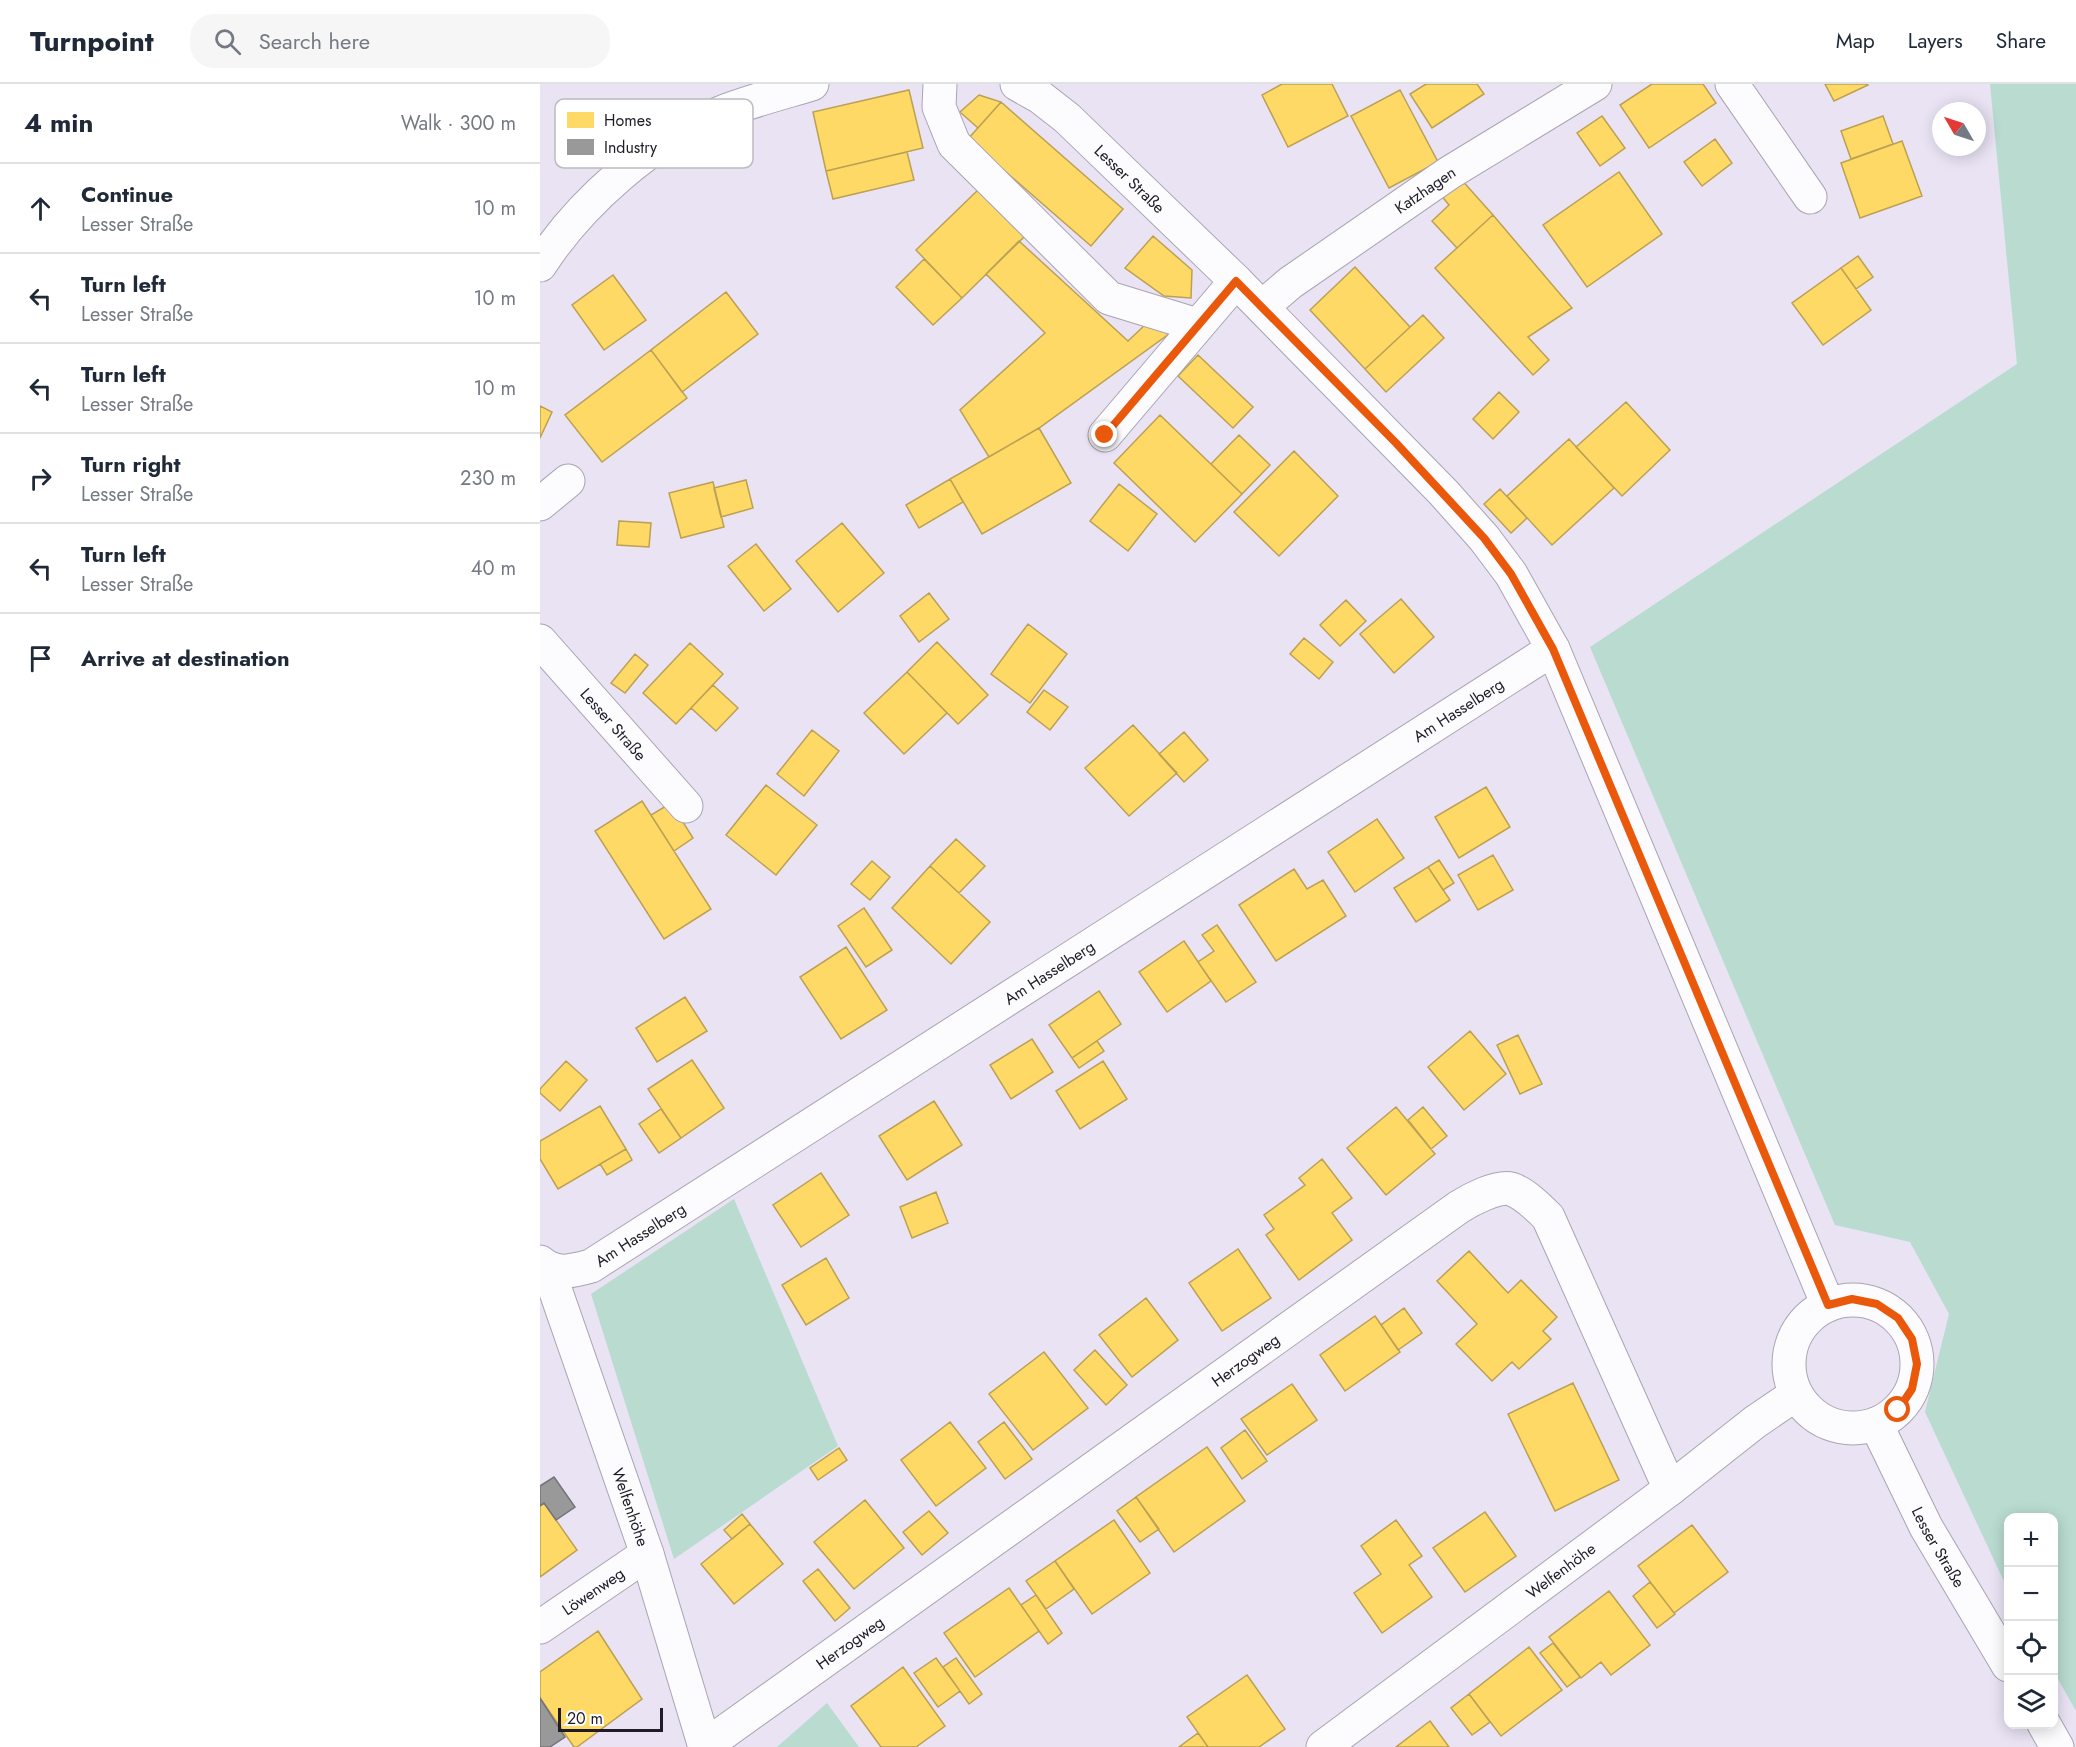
<!DOCTYPE html>
<meta charset="utf-8">
<style>
body{margin:0;font-family:Jost,sans-serif;background:#f6f6f7;color:#1f2937}
.controls{position:absolute;right:18px;bottom:18px;display:grid;overflow:hidden;border-radius:12px;box-shadow:0 3px 15px #0003}
.controls button{width:54px;height:54px;display:grid;place-items:center;padding:0;border:0;border-bottom:2px solid #e0e1e3;background:#fff;color:#1f2937;font:30px sans-serif}
.compass{position:absolute;left:1392px;top:18px;width:54px;height:54px;border-radius:50%;background:#fff;box-shadow:0 3px 15px #0003;rotate:309deg}
.scale{position:absolute;left:18px;bottom:15px;width:105px;box-sizing:border-box;padding-left:6px;border:3px solid #1f1b27;border-top:0;font-size:16px;line-height:21px;white-space:nowrap;color:#1f1b27;-webkit-text-stroke:4px #fff;paint-order:stroke}
.stop{position:absolute;width:18px;height:18px;margin:-14px;border:4px solid #ea580c;border-radius:50%;background:#fff}
.stop.end{background:#ea580c;border-color:#fff;box-shadow:0 2px 6px #0008}
.list{margin:0;padding:0;list-style:none}
h2{display:flex;justify-content:space-between;align-items:center;height:78px;margin:0;padding:0 24px;font-size:26px}
h2 small{font-size:20px;font-weight:400;color:#747a83}
.list li{display:grid;grid-template-columns:39px 1fr auto;gap:18px;align-items:center;box-sizing:border-box;height:90px;padding:0 24px;border-top:2px solid #e0e1e3}
.list b{display:block;font-size:22px;white-space:nowrap}
.list p{margin:0;font-size:20px;white-space:nowrap;color:#747a83}
.list em{font-size:20px;font-style:normal;color:#747a83}
.icon{flex:none;width:33px;height:33px;fill:none;stroke:currentColor;stroke-width:2;stroke-linecap:round;stroke-linejoin:round}
.map{position:relative;flex:none;width:1536px;height:1663px;overflow:hidden}
header{display:flex;align-items:center;gap:36px;box-sizing:border-box;height:84px;padding:0 30px;background:#fff;border-bottom:2px solid #e0e1e3}
header strong{font-size:28px}
nav{display:flex;gap:33px;margin-inline-start:auto;font-size:21px}
.search{width:420px;height:54px;background:#f6f6f7;display:flex;align-items:center;gap:15px;box-sizing:border-box;padding:0 21px;border-radius:24px;color:#747a83;font-size:22px}
main{display:flex}
aside{flex:1;background:#fff}
.map>svg:first-child{display:block}
</style>
<header>
<strong>Turnpoint</strong>
<div class="search"><svg class="icon" aria-label="search" viewBox="0 0 24 24"><circle cx="10" cy="10" r="6"/><path d="M15 15l6 6"/></svg>Search here</div>
<nav><a>Map</a><a>Layers</a><a>Share</a></nav>
</header>
<main>
<aside>
<h2>4 min<small>Walk · 300 m</small></h2>
<ul class="list">
<li><svg class="icon" aria-label="ahead" viewBox="0 0 24 24"><path d="M12 20V5M6 11l6-6 6 6"/></svg><div><b>Continue</b><p>Lesser Straße</p></div><em>10 m</em></li>
<li><svg class="icon" aria-label="left" viewBox="0 0 24 24"><path d="M17 20v-9H6M10 6l-5 5 5 5"/></svg><div><b>Turn left</b><p>Lesser Straße</p></div><em>10 m</em></li>
<li><svg class="icon" aria-label="left" viewBox="0 0 24 24"><path d="M17 20v-9H6M10 6l-5 5 5 5"/></svg><div><b>Turn left</b><p>Lesser Straße</p></div><em>10 m</em></li>
<li><svg class="icon" aria-label="right" viewBox="0 0 24 24"><path d="M7 20v-9h11M14 6l5 5-5 5"/></svg><div><b>Turn right</b><p>Lesser Straße</p></div><em>230 m</em></li>
<li><svg class="icon" aria-label="left" viewBox="0 0 24 24"><path d="M17 20v-9H6M10 6l-5 5 5 5"/></svg><div><b>Turn left</b><p>Lesser Straße</p></div><em>40 m</em></li>
<li><svg class="icon" aria-label="arrive" viewBox="0 0 24 24"><path d="M6 21V4h12l-3 4 3 4H6"/></svg><div><b>Arrive at destination</b></div></li>
</ul>
</aside>
<div class="map">
<svg width="1536" height="1663" viewBox="0 0 1536 1663">
<rect width="100%" height="100%" fill="#e9e3f4"/>
<path fill="#b9dbd0" d="M1450 0H1536V1627L1514 1588V1434H1468V1506L1385 1328 1409 1230 1370 1158 1295 1141 1050 563 1477 280Z
M194 1115 298 1362 134 1475 51 1210Z
M287 1619 319 1663H237Z"/>
<path fill="#ffd966" stroke="#bca053" stroke-width="1.5" d="M742 0H792L808 32 748 63 722 11Z
M886 0H937L944 10 892 44 870 10Z
M1112 0H1163L1176 19 1109 64 1080 21Z
M1285 0H1327L1328 1 1294 17Z
M369 6 383 64 286 87 273 28Z
M860 6 898 78 849 104 811 32Z
M439 11 461 18 438 44 420 28Z
M461 18 583 125 551 162 428 55Z
M1062 32 1085 64 1060 82 1037 49Z
M1343 32 1353 60 1311 75 1301 47Z
M1175 55 1192 79 1162 102 1144 78Z
M1362 57 1382 112 1320 134 1301 79Z
M367 68 374 96 293 115 286 87Z
M1079 88 1122 150 1047 203 1003 141Z
M919 93 953 131 917 164 892 137 909 121 900 110Z
M440 104 486 151 422 214 376 166Z
M953 131 1032 224 988 253 1009 276 993 291 895 184Z
M613 152 652 186 651 214 624 212 585 184Z
M479 157 588 257 607 239 633 247 499 344 449 373 420 326 505 249 446 190Z
M1318 172 1333 193 1316 205 1301 184Z
M384 175 422 214 393 241 356 203Z
M815 183 870 243 825 285 770 226Z
M1301 184 1331 226 1283 261 1252 219Z
M73 191 106 236 64 266 32 221Z
M186 208 218 250 142 308 111 266Z
M883 231 904 254 846 308 825 285Z
M111 266 147 314 62 378 25 331Z
M658 271 713 323 693 344 638 292Z
M959 308 979 328 953 355 933 335Z
M1086 318 1130 366 1082 412 1036 363Z
M0 322 12 328 0 354Z
M620 331 702 410 655 458 574 379Z
M499 344 531 399 442 450 410 395Z
M699 351 730 381 702 410 671 380Z
M1029 355 1074 404 1012 461 967 412Z
M754 367 798 412 739 472 694 428Z
M410 395 423 418 379 444 366 421Z
M206 396 213 424 181 433 174 404Z
M173 398 184 443 141 454 129 409Z
M579 400 617 430 588 467 550 437Z
M960 405 987 434 971 449 944 420Z
M79 437 111 439 109 463 77 461Z
M302 439 344 489 298 528 256 477Z
M216 460 251 505 224 527 188 482Z
M389 509 409 535 379 558 360 532Z
M861 515 894 553 854 589 820 550Z
M806 516 826 537 800 562 780 541Z
M488 540 527 570 490 619 451 590Z
M764 554 793 578 779 595 750 570Z
M397 558 448 611 418 640 367 588Z
M150 559 183 590 136 640 103 609Z
M95 570 108 581 85 609 71 599Z
M367 588 407 629 364 670 324 629Z
M173 601 198 624 176 647 151 624Z
M504 606 528 623 510 646 487 628Z
M593 641 637 689 589 732 545 684Z
M272 646 299 667 264 712 237 690Z
M644 648 668 676 644 698 619 670Z
M226 701 277 741 236 791 186 751Z
M946 703 970 743 919 774 895 733Z
M102 717 171 825 124 855 55 747Z
M131 719 153 754 134 767 111 731Z
M837 735 864 774 815 808 788 768Z
M416 755 445 782 419 809 390 782Z
M953 771 973 806 938 826 918 791Z
M899 776 914 799 903 806 888 783Z
M332 777 350 793 330 816 311 800Z
M390 782 450 838 411 880 352 824Z
M888 783 910 816 876 838 854 804Z
M754 785 767 805 783 796 806 832 736 877 699 821Z
M324 824 352 866 326 883 298 842Z
M677 841 716 898 686 918 658 878 674 867 662 851Z
M644 857 671 897 627 928 599 888Z
M306 863 347 926 301 955 260 893Z
M559 907 581 940 532 974 509 941Z
M145 913 167 947 117 978 96 944Z
M930 947 966 990 924 1026 888 983Z
M978 951 1002 1000 980 1010 957 961Z
M492 955 513 988 471 1015 450 981Z
M557 957 564 967 539 984 532 974Z
M152 976 184 1024 141 1054 108 1005Z
M26 977 47 996 20 1027 0 1009V1005Z
M563 977 587 1015 540 1045 516 1007Z
M394 1017 422 1061 367 1096 339 1052Z
M60 1022 86 1065 18 1105 0 1075V1057Z
M856 1023 895 1070 846 1111 807 1064Z
M883 1023 907 1052 891 1065 868 1036Z
M121 1025 141 1054 119 1069 99 1040Z
M86 1065 92 1076 67 1091 60 1080Z
M782 1075 812 1114 792 1129 812 1156 759 1196 726 1151 734 1145 724 1131 765 1101 759 1094Z
M281 1089 309 1131 261 1163 233 1121Z
M396 1108 408 1139 372 1154 360 1123Z
M698 1165 731 1214 682 1247 649 1199Z
M929 1167 968 1209 981 1196 1017 1233 1003 1247 1011 1255 979 1285 972 1278 952 1297 916 1260 937 1240 897 1197Z
M286 1174 309 1214 266 1241 242 1201Z
M606 1214 638 1256 592 1293 559 1251Z
M864 1224 882 1249 858 1266 841 1241Z
M835 1232 860 1268 805 1307 780 1271Z
M555 1266 587 1301 566 1321 534 1286Z
M504 1268 548 1324 493 1366 449 1310Z
M1033 1299 1079 1396 1015 1427 968 1330Z
M752 1300 777 1336 727 1371 701 1335Z
M410 1338 446 1384 396 1422 361 1376Z
M464 1338 492 1375 465 1395 438 1358Z
M705 1346 727 1377 702 1395 681 1364Z
M667 1363 705 1417 634 1468 596 1413Z
M299 1364 307 1376 278 1396 270 1384Z
M596 1413 619 1445 600 1458 577 1427Z
M325 1416 364 1464 314 1505 274 1458Z
M4 1419 37 1466 0 1493V1422Z
M389 1427 408 1449 382 1471 363 1448Z
M945 1428 976 1472 925 1508 893 1464Z
M202 1430 210 1440 192 1455 184 1446Z
M574 1436 610 1489 552 1530 515 1477Z
M856 1436 882 1472 869 1481 892 1513 842 1549 814 1509 841 1490 821 1462Z
M210 1440 243 1480 194 1520 161 1480Z
M1152 1441 1188 1488 1134 1529 1098 1482Z
M515 1477 534 1505 506 1525 486 1497Z
M278 1485 310 1524 295 1537 263 1497Z
M1110 1498 1135 1530 1117 1544 1093 1512Z
M469 1504 499 1547 435 1593 404 1549Z
M1069 1507 1110 1561 1071 1591 1061 1578 1041 1594 1009 1553Z
M496 1511 522 1549 508 1560 481 1521Z
M58 1547 102 1615 37 1663H34L0 1614V1588Z
M1013 1559 1040 1593 1027 1603 1000 1569Z
M989 1563 1022 1606 961 1652 929 1610Z
M396 1574 420 1607 398 1623 374 1589Z
M416 1574 442 1610 429 1620 403 1583Z
M363 1583 405 1642 376 1663H341L311 1622Z
M707 1591 745 1645 719 1663H668L647 1633Z
M929 1610 950 1638 932 1651 911 1624Z
M890 1637 909 1663H856Z
M658 1649 668 1663H639Z"/>
<path fill="#999" stroke="#747377" stroke-width="1.5" d="M14 1393 35 1423 16 1436 4 1419 0 1422V1402Z
M0 1614 25 1653 10 1663H0Z"/>
<g fill="none" stroke-linecap="round" stroke-linejoin="round">
<g stroke="#a9a4b2" stroke-width="35">
<g id="minor">
<path d="M400 0 399 23 414 60 569 214 657 241"/>
<path id="s1" d="M477 0 500 13 527 34 696 197 903 408 944 454 971 490 1013 565 1288 1221"/>
<path d="M1192 0 1270 113"/>
<path d="M0 181C40 119 111 56 180 29 210 17 242 9 272 0"/>
<path id="s2" d="M722 223 750 199 909 89 1055 0"/>
<path d="M565 351 696 197"/>
<path d="M0 420 28 397"/>
<path id="s3" d="M0 557 146 722"/>
<path id="s4" d="M0 1178C17 1192 32 1187 51 1182L1013 565"/>
<path id="s5" d="M8 1185 107 1470 165 1663"/>
<circle cx="1313" cy="1280" r="64"/>
<path id="s6" d="M1336 1340 1386 1443 1468 1581"/>
<path id="s7" d="M0 1543 107 1470"/>
<path d="M1504 1640 1517 1663"/>
<path id="s8" d="M165 1662 919 1123C930 1116 958 1101 971 1105 984 1109 999 1124 1008 1133L1130 1405"/>
<path id="s9" d="M783 1663 1130 1405 1215 1338 1256 1310"/>
</g>
</g>
<use href="#minor" stroke="#fcfbfd" stroke-width="33"/>
</g>
<g fill="none" stroke-linecap="round" stroke-linejoin="round">
<path stroke="#ea580c" stroke-width="8" d="M565 351 696 197 856 359 944 454 971 490 1013 565 1288 1221 1312 1215 1337 1220 1358 1234 1372 1255 1377 1280 1372 1305 1358 1326"/>
</g>
<g text-anchor="middle" dominant-baseline="central" stroke-width="6" stroke-linejoin="round" paint-order="stroke">
<g font-size="16" fill="#1f1b27" stroke="#fff">
<text stroke="none"><textPath href="#s1" startOffset="148">Lesser Straße</textPath></text>
<text stroke="none"><textPath href="#s2" startOffset="201">Katzhagen</textPath></text>
<text stroke="none"><textPath href="#s4" startOffset="1084">Am Hasselberg</textPath></text>
<text stroke="none"><textPath href="#s3" startOffset="111">Lesser Straße</textPath></text>
<text stroke="none"><textPath href="#s4" startOffset="598">Am Hasselberg</textPath></text>
<text stroke="none"><textPath href="#s4" startOffset="112">Am Hasselberg</textPath></text>
<text stroke="none"><textPath href="#s8" startOffset="664">Herzogweg</textPath></text>
<text stroke="none"><textPath href="#s5" startOffset="252">Welfenhöhe</textPath></text>
<text stroke="none"><textPath href="#s6" startOffset="138">Lesser Straße</textPath></text>
<text stroke="none"><textPath href="#s9" startOffset="296">Welfenhöhe</textPath></text>
<text stroke="none"><textPath href="#s7" startOffset="64">Löwenweg</textPath></text>
<text stroke="none"><textPath href="#s8" startOffset="178">Herzogweg</textPath></text>
</g>
</g>
<rect x="15" y="15" width="198" height="69" rx="9" fill="#fff" stroke="#bcbbbe" stroke-width="1.5"/>
<rect x="27" y="28" width="27" height="16" fill="#ffd966"/>
<rect x="27" y="55" width="27" height="16" fill="#999"/>
<g font-size="16" fill="#1f1b27">
<text x="64" y="42">Homes</text>
<text x="64" y="69">Industry</text>
</g>
</svg>
<div class="controls">
<button>+</button>
<button>−</button>
<button><svg class="icon" aria-label="locate" viewBox="0 0 24 24"><circle cx="12" cy="12" r="6"/><path d="M12 2v4M12 18v4M2 12h4M18 12h4"/></svg></button>
<button><svg class="icon" aria-label="layers" viewBox="0 0 24 24"><path d="M12 4l9 5-9 5-9-5zM3 14l9 5 9-5"/></svg></button>
</div>
<svg class="compass" viewBox="-18 -18 36 36"><path d="M0-13l5 13h-10z" fill="#e53935"/><path d="M0 13l5-13h-10z" fill="#747a83"/></svg>
<div class="scale">20 m</div>
<div class="stop" style="left:1358px;top:1326px"></div>
<div class="stop end" style="left:565px;top:351px"></div>
</div>
</main>
